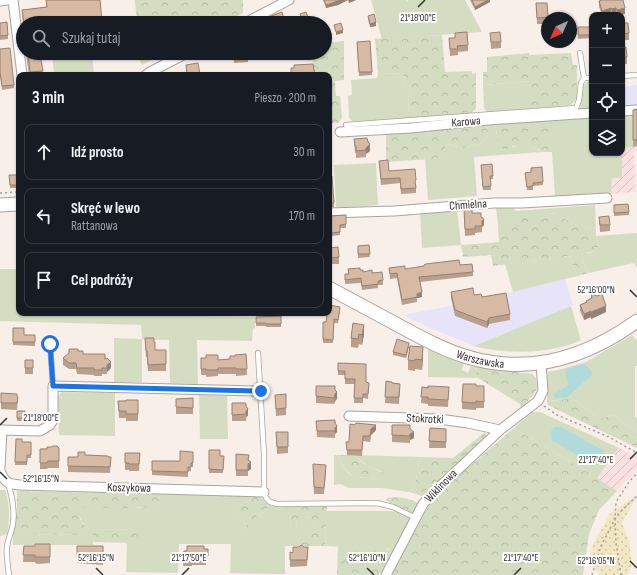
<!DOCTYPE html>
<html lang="pl">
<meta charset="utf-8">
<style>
body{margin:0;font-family:"Sofia Sans Condensed",sans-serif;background:#242831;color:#f1f3f6}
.controls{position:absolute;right:12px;top:12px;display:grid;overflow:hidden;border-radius:8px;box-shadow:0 1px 3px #0004}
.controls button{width:36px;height:36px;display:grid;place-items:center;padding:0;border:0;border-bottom:1px solid #363941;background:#171b24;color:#f1f3f6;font:20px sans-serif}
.compass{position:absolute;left:541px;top:12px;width:36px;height:36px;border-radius:50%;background:#171b24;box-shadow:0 1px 3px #0004;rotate:225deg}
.stop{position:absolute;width:12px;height:12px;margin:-9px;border:3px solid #1a73e8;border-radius:50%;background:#fff}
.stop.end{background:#1a73e8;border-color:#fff;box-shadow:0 1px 4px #0008}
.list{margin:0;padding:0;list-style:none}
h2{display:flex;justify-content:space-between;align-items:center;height:52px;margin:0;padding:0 16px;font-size:17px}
h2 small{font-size:13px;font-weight:400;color:#9ea1a6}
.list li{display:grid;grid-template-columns:26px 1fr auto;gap:12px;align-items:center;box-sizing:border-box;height:56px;margin:0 8px 8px;padding:0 8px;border:1px solid #363941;border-radius:8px}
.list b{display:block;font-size:15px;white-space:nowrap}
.list p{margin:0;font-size:13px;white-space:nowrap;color:#9ea1a6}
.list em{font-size:13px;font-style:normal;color:#9ea1a6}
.icon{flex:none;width:22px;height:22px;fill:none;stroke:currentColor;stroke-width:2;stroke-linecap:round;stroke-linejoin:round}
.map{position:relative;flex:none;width:637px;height:575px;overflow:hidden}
.search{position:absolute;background:#171b24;box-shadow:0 1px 3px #0004;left:16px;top:16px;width:316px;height:44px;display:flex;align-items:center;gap:10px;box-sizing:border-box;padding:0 14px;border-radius:22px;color:#9ea1a6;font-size:15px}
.panel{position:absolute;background:#171b24;box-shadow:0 1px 3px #0004;left:16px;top:72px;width:316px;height:244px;border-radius:8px}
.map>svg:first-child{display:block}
</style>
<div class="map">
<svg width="637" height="575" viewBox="0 0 637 575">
<defs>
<pattern id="industrial-furrows" width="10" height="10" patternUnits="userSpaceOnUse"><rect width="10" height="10" fill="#fbe0df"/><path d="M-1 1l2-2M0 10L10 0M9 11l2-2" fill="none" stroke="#d8c1c0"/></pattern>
<pattern id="forest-crowns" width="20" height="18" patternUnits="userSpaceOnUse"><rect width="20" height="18" fill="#d4ddc1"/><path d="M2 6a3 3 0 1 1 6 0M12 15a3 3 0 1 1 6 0" fill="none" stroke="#b7bea6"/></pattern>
<pattern id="sand-dots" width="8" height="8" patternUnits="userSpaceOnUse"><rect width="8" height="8" fill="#f1e7c2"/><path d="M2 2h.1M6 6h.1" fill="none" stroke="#cfc7a7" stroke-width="1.8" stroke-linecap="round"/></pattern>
</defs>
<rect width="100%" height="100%" fill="#f8efe8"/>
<path fill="#e7e4fa" d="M637 85V107L622 109V87Z
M565 279 573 305 474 346 428 327 403 315 481 300Z"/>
<path fill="url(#industrial-furrows)" d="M633 113H637V151H634L636 192 611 194 612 178 622 177V147H633Z
M619 448 637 457V470L617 491 597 478Z"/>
<path fill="#d4ddc1" d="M371 0H407V1L409 0H465L482 32 382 39Z
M52 53H92L94 75H54Z
M403 73 404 88 408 89 409 114 405 118 353 122 349 118 348 96 352 95 351 80 377 78 378 74Z
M589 80H592V90H589L590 111H583L580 109 582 87Z
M529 81V109L487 112 484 108 483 85Z
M633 113V147H622V114Z
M592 116V153H622V178H612L611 194 555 197 552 152V119Z
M495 123 498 142 507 148C517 145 532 145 542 152L474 157 477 196 428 200 425 159 445 158V146L447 144 463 148 481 143 487 137 488 131 486 124Z
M376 163 378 205 336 208 334 165Z
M509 205 516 211 595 205 596 232 574 224 555 214 546 213 537 215 513 220 505 224 498 225 496 207Z
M457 209 461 245 422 248 420 212Z
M637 233V268L634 263 588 273 583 261 582 256 585 254 590 253 599 245 596 236Z
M570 256 577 276 513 292 505 264Z
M0 269H19V313H123L125 315 255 317V329L253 328 252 341 197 340 198 384 170 383 169 340 142 339V382H114V338L142 339 141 325 0 321Z
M571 306 581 340C557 351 530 353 504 351 494 351 484 348 474 346Z
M632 335 636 340H637V366H635V417L637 418V433L614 415 599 419 571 397 568 399 547 401 548 372 562 369 586 362Z
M428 349 464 363 462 370 468 373 471 366 475 367 478 378 428 377Z
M62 392 115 393V436L59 435 58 396Z
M199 395 227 396 228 439H200Z
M532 412H540L619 448 597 478 514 428Z
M334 455H339C340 462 346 474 353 476 358 478 364 477 370 478 374 478 378 480 382 481L381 471C370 468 362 462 354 455L420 457 415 485 409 492 381 488H349L341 484 334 485Z
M0 490H5C10 504 10 520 7 534L0 536Z
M150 494 253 496C250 505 243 501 236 508V513L245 523 248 529 256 526V517L265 511 269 505 275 507H287L291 519 290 529 296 528 298 517 301 516 310 518 314 523C313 531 305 534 299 539L298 546H285V574L230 573 231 544H179L178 573 126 572 127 543H136L134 530 89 529C83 524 71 509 86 506 91 505 97 506 102 507L154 508 159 503V499Z
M326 511H389L399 512 410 518 401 537C392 537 394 549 385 550 381 550 377 549 373 548 357 547 341 547 325 546Z
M13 534 93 535V545H13Z"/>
<path fill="url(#forest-crowns)" d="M135 0H243V13L223 23H137C137 15 135 8 135 0Z
M442 35 445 72 472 71V74L476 73V108L472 113 405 118 409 114 408 89H404L403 73 378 74 375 39Z
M344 41V80L335 81 336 96H340L342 118 338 123H329V75H315L311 53H325V43Z
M136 53H165L142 65Z
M529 53V55L571 53 573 65H577V98L571 105 529 109V81L483 85V72H487V57Z
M552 119V152H542L538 149 530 147 513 146 507 149 503 148 498 142 495 123Z
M485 124 488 131 487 137 481 143 463 148 447 144 445 146V158L386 162V131Z
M546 213 556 214 574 224 596 232V236L599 245 596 249 582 256 583 261 588 273 577 276 570 256 493 266 491 255 463 257 461 245 499 242 498 225 511 221 519 216Z
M123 313H258V316L125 315Z
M475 367 532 374 536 378 537 389 532 396 521 409 520 404 478 378Z
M571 397 599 419 614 415 637 433V448L560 411 548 405 547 401 568 399Z
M514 428 597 478 617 491 599 510 589 534 583 575H391L428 507 437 494Z
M485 432 486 438 444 476 427 495 422 496 409 492 415 485 420 457 453 458Z
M339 455H354L363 463 385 474 387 477 386 480 382 482C378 480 374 478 370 478 359 477 354 479 346 470 342 465 340 461 339 455Z
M17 491 150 494 159 499V502L157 506 154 508C147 508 140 507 133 508 127 508 122 509 117 509 109 509 78 500 79 514 79 520 84 525 89 529L134 530 137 531 138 536 136 543 93 542V535L13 534 17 510Z
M253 496C262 497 263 499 269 505L265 511 256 517V529L253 532H250L248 529 245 523 236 513V508C243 501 250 505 253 496Z
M387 498C397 496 411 498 420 504L414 514 387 501 386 500Z
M327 506 325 546H298C298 545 299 539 300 538 303 531 312 534 314 523L310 518 301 516 298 518 295 531H292L290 529 291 519 287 507Z
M397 537H401L383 571 378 575H337L338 546 375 548 387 550 389 549 394 540Z"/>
<path fill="url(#sand-dots)" d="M637 496 622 523 629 541 632 564 628 575H600L594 568 590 562 592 546 610 514 619 507Z"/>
<path fill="#b0dbdc" d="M584 364 588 367 593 374 567 397 555 398 554 397V394L569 385 565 373 566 369Z
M555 427H561L604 451 605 456 602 463 596 464 589 462 552 440 551 431Z"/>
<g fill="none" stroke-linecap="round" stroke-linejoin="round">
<g stroke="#aba39c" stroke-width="6">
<path id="lane" d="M622 76 637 75
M584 78H592
M575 111 579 100 581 83 584 78 580 53
M346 125 576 108
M50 344 53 386
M258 353 264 455V492L266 498 270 502 277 504 377 503 393 507 416 518
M8 483C12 496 15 509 13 523 12 531 8 538 7 547 6 556 8 566 9 575"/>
</g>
<g stroke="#aba39c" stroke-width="11">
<path id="street" d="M13 0 22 75
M0 1 7 0
M245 23 289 0
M146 75 150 72 187 53
M622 111 637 110
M340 132 411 128 488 120 592 113
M329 213 394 211 494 203H522L607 198
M349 416 439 419 468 423 500 430
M0 430 40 431 50 425 53 420V386L261 391
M0 468 2 430
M0 471C5 483 8 484 20 485L264 492
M386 575 423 504 432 494 500 430 538 401 543 391 541 363"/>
</g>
<g stroke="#aba39c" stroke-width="15">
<g id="secondary">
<path d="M0 205 19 204"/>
<path id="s1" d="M329 288C351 300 374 312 396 324 420 337 445 351 471 358 532 375 587 357 637 321"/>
</g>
</g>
<path stroke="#a39d98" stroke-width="1.5" stroke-dasharray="2 3" stroke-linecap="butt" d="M0 193 19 192
M544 406 557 415 609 437 637 453
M592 575 601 546 615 519 623 509 637 496
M621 575 616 543 615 519 616 502 629 482 637 473"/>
<use href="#lane" stroke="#fff" stroke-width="4.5"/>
<use href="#street" stroke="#fff" stroke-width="9"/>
<use href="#secondary" stroke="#fff" stroke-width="13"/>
</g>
<path fill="#b9a08d" d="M46 0H100L102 23H23V26L22 10 46 7Z
M323 0H356L349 3 348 0 338 5 326 8Z
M470 0H490V2L475 10Z
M599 1 625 8V14L620 15H616V14L612 15 611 14 607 15H602L599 7Z
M536 3 548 17V18H547V24H537Z
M271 16 285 23H271Z
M368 16 376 26 370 27 368 19Z
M0 23 8 35V39L0 40Z
M622 23 629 33V40H622Z
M578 27H590L591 38 578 39Z
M455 33 468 45V51L458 52V55L450 56 449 38H455Z
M490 33 501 42V48L491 49Z
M370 41 372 75 359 76 357 46Z
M622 47 627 57V64H622Z
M0 49 14 85V88L2 90 0 75Z
M26 53H40L43 75H29Z
M233 53H249V57H248V62L234 63Z
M637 109V146L633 147V110Z
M354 139 368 142 370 151 366 154V157L356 158V153H355Z
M379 161 389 171 416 185V193L401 194 400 183 381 185Z
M492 164 493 179H490L491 190H483L481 168Z
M525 173 543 182V185L533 186V190H527Z
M9 175H19V188H10Z
M329 176 334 203V207L329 208Z
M628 204 629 215 614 216V205Z
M464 210 481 217 484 225 482 227V232L475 233V235L465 236Z
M346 215V228H340V235L331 236V230H329V216Z
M599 217 610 225V231L600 232Z
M369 245 370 257 358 258V246Z
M329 248 339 257V264H329Z
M389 268 405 269 473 272V276L420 282 422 297 417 298V302L402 305 397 278 390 279Z
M348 269 360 270 363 272 372 273 383 280V285H378V288L362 290 361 283 345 284V274H348Z
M451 292 474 295 482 297 510 314V320L489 324 487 328 455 316 451 298Z
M591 294 606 312 591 319V317L584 320 580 311V305L586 302V301L591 299Z
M340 311 338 323H334L333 343H323V322H326Z
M281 316V327H266V326H256V317Z
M353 323 364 334 362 345 359 344 358 348 351 347V338Z
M13 328 24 335H35V346L13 345Z
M145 338 155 350H166V371H148L147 357H146Z
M409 346 406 358 393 355V352Z
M78 351 83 354 105 359 111 368 107 372V374H102V376H94V375L77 374 76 369H69L63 365V358Z
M246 354 247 375 236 376V374H218V376L206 377V375H201V358H206L218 360 230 359 235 356Z
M423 357 422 370 415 369V371L408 370V360Z
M25 360H33V374H25Z
M338 363 366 382 369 383 368 399 363 398V403H354L355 384H345V375H338Z
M386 381 392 383 400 384 399 404 385 403Z
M316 386 335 390 337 399 335 401 334 404 316 403Z
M484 386V408H476V410L462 409V402Z
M422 387H449L448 407 428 406V404L421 403Z
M1 393 17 396 18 397 17 410 1 409Z
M275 395 286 408V415L276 416Z
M193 398V414H176V399Z
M138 400V421H126V418H119L118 401Z
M232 403 246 406 248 415 246 417V421H232Z
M17 411H25V421H17Z
M316 421 335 423 337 432 335 434V438L317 437Z
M392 425 410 429 414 438 410 440V443L392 442Z
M430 428 446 429V448H429Z
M376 430 371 435 370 442 363 441 362 456 347 455 346 442H349Z
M276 432H288V453L277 454Z
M16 439 22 442H31V458H27V465H15Z
M59 448V468H48L47 469H40V449Z
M209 450 220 456H224L223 473H209Z
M193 452V467H191V471H188V477L152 475V461H180Z
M125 453H140L139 471H129V470H125Z
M236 454 249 460 251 469 248 471V476H236Z
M85 455 111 457 110 473 68 472V457H78Z
M313 464 326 471 324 494H314Z
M50 544V563L38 564 35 563V562H23L24 546H35Z
M77 546H103V565L77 563Z
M308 547 307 566 290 567V552L293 553Z
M208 549V562H206V565H192V566H183L184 551Z"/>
<path fill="#968273" d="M341 0H348L338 5 326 8V5Z
M349 0H356L349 3Z
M488 0H490V2L475 10V7Z
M611 8V14L607 15H602V11Z
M616 8V14L612 15V9Z
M625 8V14L617 15V10Z
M376 22V26L370 27V24Z
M343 30V33L336 35V32Z
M370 144V151L366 154V148Z
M484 219V225L482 227V221Z
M422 292V297L417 298V294Z
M606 306V312L591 319V312Z
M591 311V317L584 320V314Z
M489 318V324L487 328V322Z
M364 325V334L362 345V335Z
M409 343V346L406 358V355Z
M423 347V357L422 370V360Z
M111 362V368L107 372V365Z
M337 392V399L335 401 334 404 335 394Z
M248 409V415L246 418V411Z
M376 425V430L371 435 370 442 371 429Z
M410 425V434L414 432V438L410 440Z
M337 426V432L335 434V428Z
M249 455V464L251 462V469L248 471Z"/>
<path fill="#d7baa4" stroke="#968273" d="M46 0H100L102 21 86 23H24L22 10 47 7Z
M324 0H341L326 5Z
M472 0H488L475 7Z
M602 0H623L625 8 617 10 616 8 612 9 611 8 602 11 599 1Z
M536 3H547L548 17 537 18Z
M282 12 285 23H273L271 16Z
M306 12 309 20H311L312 23H303L300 14Z
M374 14 376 22 370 24 368 16Z
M7 22 8 35 0 36V23Z
M341 23 343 30 336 32 334 25Z
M622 23H628L629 33 622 34Z
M578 27H590L591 35H578Z
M467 32 468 45 457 46 458 49H450L449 38H455V33Z
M500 32 501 42H491L490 33Z
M370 41 372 72H359L357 42Z
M622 47H626L627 57 622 58Z
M10 48 14 85 2 86 0 72V49Z
M28 53H40L43 71 30 72Z
M234 53H249H247L248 58 234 59Z
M198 63 200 74 187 75 186 65Z
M313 64 315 75H291V68H294V65Z
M637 109V140H633V110Z
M367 138 368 142 370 144 366 148V150L356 151V146H355L354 139Z
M388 160 389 171 415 169 416 180 415 181 416 188 401 189 400 178 381 179 379 161Z
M492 164 493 176H490L491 186 483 187 481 165Z
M542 167 543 182 533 183V186L527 187 525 173 531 172V168Z
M9 175H19V185H10Z
M329 176H332L334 203H329Z
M628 204 629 212 614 213V205Z
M472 209V213H481V217L484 219 482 221V226H475V229H465L464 210Z
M346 215V224L340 225V232L331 233V226H329V216Z
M609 216 610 225H600L599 217Z
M369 245 370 254H358V246Z
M338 247 339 257 329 258V248Z
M459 260 460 265 472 264 473 272 419 277 422 292 417 294V297L402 300 397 273 390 274 389 268 405 266V269L424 266V265L426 264Z
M360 268V270H363V272L372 270V273L382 272 383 280 378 281V284L362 286 361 278 345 280V274H349L348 269Z
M473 288 474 295 481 294 482 297 506 293 510 314 489 318 487 322 455 310 451 292Z
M591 294 597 296 602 294 606 306 591 312V311L584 314 580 305 587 302 586 301 592 298Z
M329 305 340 307 338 320 334 319 333 340 323 339V322H326L327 313H329Z
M281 316V324H266V323H256V317Z
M353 323 364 325 362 335 359 334 358 339 351 338Z
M13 328H24V335H35V342H13Z
M145 338H154V342H155V350H166V364L148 365 147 351H146Z
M397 339 409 343 406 355 393 352Z
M410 346 423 347 422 360 415 359V361L408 360Z
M69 349H78V351H83V354H105V359L107 358 111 362 107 365V368H102V370H94V368H77L76 363H69L63 358 69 353Z
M246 354 247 369H236V368H218V370H206V369H201V358H206V355H218V360L230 359V356H235V355Z
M25 360H33V368H25Z
M338 363 366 364V382L369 383 368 394H363V398H354L355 379H345V371H338Z
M386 381 392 382V383L400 384 399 397H385Z
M463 384H476V386H484V402L476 401V403L462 402Z
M316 386H335V390L337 392 335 394 334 398 316 396Z
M428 386 449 387 448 400 428 399V397H421L422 387 428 388Z
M1 393 17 394V396L18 397 17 403H1Z
M286 394V408L276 409 275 395Z
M193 398V408L176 407V399Z
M126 400H138V414H126V411H119L118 401H126Z
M232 403H246V406L248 409 246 411V414L232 415Z
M17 411H25V418H17Z
M335 420V423L337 426 335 428V431H317L316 421Z
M356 423 376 425 371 429 370 436H363L362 450H347L346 442H349L350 424 355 425Z
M392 425H410V429L414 432 410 434V436L392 435Z
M430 428 446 429V442L429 441Z
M276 432H288V447H277Z
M16 439H22V442H31V455H27V462H15Z
M53 446H57L59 448V461H48L47 463H40V449H47V447H51Z
M209 450H220V456H224L223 470 209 469Z
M180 451 193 452V463H191V467H188V472L152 471V461H180Z
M78 452H85V455L108 456V457H111L110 467 68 466V457H78Z
M125 453H140L139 464H129V463H125Z
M236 454 249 455 248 460 251 462 248 464V470H236Z
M313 464 326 465 324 488 314 487Z
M35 544H50V557H35V555H23L24 546H35Z
M301 545 304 547H308L307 560H290V552L293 553V547H299Z
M77 546H103V558L77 557Z
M187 546H204V549H208V556H206V558H192V559H183L184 551H187Z"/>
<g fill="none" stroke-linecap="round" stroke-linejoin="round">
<path stroke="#1a73e8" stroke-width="5" d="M50 344 53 386 261 391"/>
</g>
<path fill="none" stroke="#34312e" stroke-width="1.5" d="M418 7 425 0M630 290 637 297M0 425 7 418M630 459 637 452M0 472 7 479M630 561 637 568M96 568 103 575M367 568 374 575M182 575 189 568M514 575 521 568"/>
<g text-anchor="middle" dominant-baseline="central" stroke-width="4" stroke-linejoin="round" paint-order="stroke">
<g font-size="12" fill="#34312e" stroke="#fff">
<text transform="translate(466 122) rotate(-5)">Karowa</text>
<text transform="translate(468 205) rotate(-4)">Chmielna</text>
<text stroke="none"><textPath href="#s1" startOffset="168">Warszawska</textPath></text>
<text transform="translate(425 419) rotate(3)">Stokrotki</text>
<text transform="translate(441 486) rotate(-46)">Wiklinowa</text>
<text transform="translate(129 488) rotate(1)">Koszykowa</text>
</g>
</g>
<g font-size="10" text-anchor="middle" fill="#34312e" stroke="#fff" stroke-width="4" stroke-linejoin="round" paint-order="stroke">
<text x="418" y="21">21°18'00"E</text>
<text x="596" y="293">52°16'00"N</text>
<text x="41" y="421">21°18'00"E</text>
<text x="596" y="463">21°17'40"E</text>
<text x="41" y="482">52°16'15"N</text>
<text x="189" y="561">21°17'50"E</text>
<text x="96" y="561">52°16'15"N</text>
<text x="367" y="561">52°16'10"N</text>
<text x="521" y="561">21°17'40"E</text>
<text x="596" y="564">52°16'05"N</text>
</g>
</svg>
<div class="controls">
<button>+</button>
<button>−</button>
<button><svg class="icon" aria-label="locate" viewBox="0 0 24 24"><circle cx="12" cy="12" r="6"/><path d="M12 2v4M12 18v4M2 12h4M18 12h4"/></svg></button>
<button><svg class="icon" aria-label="layers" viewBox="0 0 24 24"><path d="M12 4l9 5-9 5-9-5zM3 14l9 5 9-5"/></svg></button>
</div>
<svg class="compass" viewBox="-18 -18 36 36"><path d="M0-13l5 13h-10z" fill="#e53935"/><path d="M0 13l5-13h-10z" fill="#9ea1a6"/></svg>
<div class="stop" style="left:50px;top:344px"></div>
<div class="stop end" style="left:261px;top:391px"></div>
<div class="search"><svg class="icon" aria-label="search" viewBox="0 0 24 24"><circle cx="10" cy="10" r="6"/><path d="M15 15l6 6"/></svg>Szukaj tutaj</div>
<section class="panel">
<h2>3 min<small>Pieszo · 200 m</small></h2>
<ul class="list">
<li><svg class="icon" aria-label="ahead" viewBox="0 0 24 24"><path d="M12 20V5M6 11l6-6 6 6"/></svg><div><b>Idź prosto</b></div><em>30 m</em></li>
<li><svg class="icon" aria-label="left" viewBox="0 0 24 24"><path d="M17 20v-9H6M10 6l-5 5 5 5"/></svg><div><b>Skręć w lewo</b><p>Rattanowa</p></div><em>170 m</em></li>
<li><svg class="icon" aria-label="arrive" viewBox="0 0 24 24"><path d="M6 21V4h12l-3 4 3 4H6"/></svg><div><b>Cel podróży</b></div></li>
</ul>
</section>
</div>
